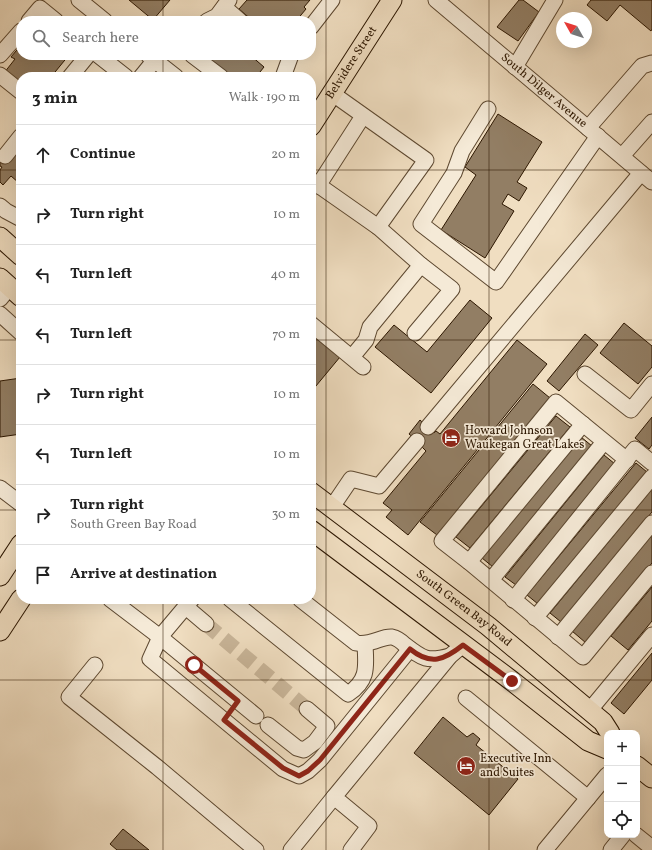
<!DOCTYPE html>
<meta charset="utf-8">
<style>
body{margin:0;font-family:Vollkorn,serif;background:#f2f2f2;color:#222}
.controls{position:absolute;right:12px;bottom:12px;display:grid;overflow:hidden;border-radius:8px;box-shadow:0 4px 16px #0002}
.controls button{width:36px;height:36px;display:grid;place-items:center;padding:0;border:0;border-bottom:1px solid #e0e0e0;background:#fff;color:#222;font:20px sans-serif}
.compass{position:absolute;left:556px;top:12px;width:36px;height:36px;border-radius:50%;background:#fff;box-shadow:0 4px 16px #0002;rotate:309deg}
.stop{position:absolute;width:12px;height:12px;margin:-9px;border:3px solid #8f2418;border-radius:50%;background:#fff}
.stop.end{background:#8f2418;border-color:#fff;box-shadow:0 1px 4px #0008}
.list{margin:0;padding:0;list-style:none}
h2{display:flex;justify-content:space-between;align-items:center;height:52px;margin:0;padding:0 16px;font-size:17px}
h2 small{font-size:13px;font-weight:400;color:#767676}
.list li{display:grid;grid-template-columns:26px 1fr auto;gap:12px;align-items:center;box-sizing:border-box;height:60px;padding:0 16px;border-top:1px solid #e0e0e0}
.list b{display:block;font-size:15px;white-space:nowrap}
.list p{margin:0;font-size:13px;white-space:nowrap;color:#767676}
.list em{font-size:13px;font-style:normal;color:#767676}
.icon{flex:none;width:22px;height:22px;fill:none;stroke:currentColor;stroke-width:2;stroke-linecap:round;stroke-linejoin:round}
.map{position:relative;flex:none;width:652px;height:850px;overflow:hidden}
.search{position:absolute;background:#fff;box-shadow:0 4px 16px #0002;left:16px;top:16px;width:300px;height:44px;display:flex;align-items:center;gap:10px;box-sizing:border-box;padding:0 14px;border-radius:16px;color:#767676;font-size:15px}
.panel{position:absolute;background:#fff;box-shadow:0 4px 16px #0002;left:16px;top:72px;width:300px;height:532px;border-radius:16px}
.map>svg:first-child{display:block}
</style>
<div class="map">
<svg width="652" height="850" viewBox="0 0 652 850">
<rect width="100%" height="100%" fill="#f0dec1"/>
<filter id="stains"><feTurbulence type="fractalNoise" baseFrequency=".005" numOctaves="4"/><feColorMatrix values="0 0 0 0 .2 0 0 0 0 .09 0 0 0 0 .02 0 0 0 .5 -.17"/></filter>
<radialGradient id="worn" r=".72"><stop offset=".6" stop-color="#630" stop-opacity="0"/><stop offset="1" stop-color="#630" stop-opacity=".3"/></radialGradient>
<path fill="#927e64" stroke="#2c1600" d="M129 0H170L153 20Z
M247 0H310L304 7 306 9 296 21H253L239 9Z
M519 0H523L539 12 518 41 497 27Z
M591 0H652V29L651 31 620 5 607 21 587 5Z
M21 45V55H69L51 77H21V86L4 73 15 59 11 57Z
M203 55H250L264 67 256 77H230Z
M498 114 542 142 517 182 527 188 519 201 508 194 502 204 514 211 485 258 441 230 476 175 465 167Z
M21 147V166L19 169 21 171V180L19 183 11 176 3 185 0 182V170L2 167 0 166V155Z
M470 300 492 318 431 393 375 347 394 325 427 352Z
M624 323 652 346V367L638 384 600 353Z
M312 334 340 357 311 392V335Z
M585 334 598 345 559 391 547 381Z
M517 340 547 364 408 535 386 517 392 510 383 503 426 451 422 447 423 446 409 434 420 420 434 433 436 431 440 434Z
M21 378V434L0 437V381Z
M533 384 550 398 437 535 420 522Z
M556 416 570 427 470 548 456 537Z
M652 417V445L649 449 635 438Z
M581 437 592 446 493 567 482 558Z
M604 455 615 464 516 585 505 577Z
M636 463 647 472 538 604 527 595Z
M652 489V512L561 622 550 613Z
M652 535V563L586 643 572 631Z
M652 587V621L628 650 611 636Z
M652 653V680L624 714 611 703Z
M443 717 467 737 473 733 480 739 476 745 518 779 489 815 414 753Z
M123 829 149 850H117L110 844Z"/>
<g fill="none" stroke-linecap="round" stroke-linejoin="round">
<path stroke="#c9b69a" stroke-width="15" stroke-dasharray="15 8" stroke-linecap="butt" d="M206 624 307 709"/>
<g stroke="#5d4830" stroke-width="17">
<g id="minor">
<path d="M79 0 105 21"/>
<path id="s1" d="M436 0 652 182"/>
<path d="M224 7 240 21"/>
<path d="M29 21 40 8 56 21"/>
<path d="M207 21 217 16 229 0"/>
<path d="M311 27 332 0"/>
<path d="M0 55 21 31"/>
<path d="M98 55 126 77"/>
<path d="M148 55 176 77"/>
<path d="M192 55 221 77"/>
<path d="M515 67 555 0"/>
<path d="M0 75 21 92"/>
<path d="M70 77 88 55"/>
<path d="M141 77 159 55"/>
<path d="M283 77 291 55"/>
<path d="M333 94 426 160 378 227"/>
<path d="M488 109 462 151 454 173 421 224 496 282 598 136"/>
<path d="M588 128 642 66 652 63"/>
<path d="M5 156 21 136"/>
<path d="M622 156 652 122"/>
<path d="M311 180 378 227 421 265 370 327 366 340 352 357"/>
<path d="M318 186 363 116"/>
<path d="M0 206 6 211 21 219"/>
<path d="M0 299 10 287"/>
<path d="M0 314 21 333"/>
<path d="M311 324 363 367"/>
<path d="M415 333 452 289 421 265"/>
<path d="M585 374 631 410 652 384"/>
<path d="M428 427 641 173"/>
<path d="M627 460 556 402 442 541 469 562 583 657 652 573"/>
<path d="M0 488 21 504"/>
<path d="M332 507 351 479 379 486 417 441"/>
<path d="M469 562 583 424"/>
<path d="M491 580 604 442"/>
<path d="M110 599 160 637 256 716"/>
<path d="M192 599 160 637 150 659 283 769 299 776 308 771 320 760 410 649"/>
<path d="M230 599 348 694C369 680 366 666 365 645"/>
<path d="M300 599 356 643C371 646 381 636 392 637 397 638 401 641 405 645 423 659 427 662 450 656"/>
<path d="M513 600 635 449 652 463"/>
<path d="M186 607 206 624"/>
<path d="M535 618 652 477"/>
<path d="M558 637 652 523"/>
<path d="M95 665 69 697 157 767 256 850"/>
<path d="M466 698 588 798"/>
<path d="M589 711 652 635"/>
<path d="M268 725 297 748 304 750 315 742 327 726 307 709"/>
<path d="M636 835 652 848"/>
<path d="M291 850 334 797"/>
<path d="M351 850 369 826 334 797 450 656 463 645"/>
<path d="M545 850 607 775"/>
<path d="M611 850 623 835"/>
</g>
</g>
<g stroke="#2c1600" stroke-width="21">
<g id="major">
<path id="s2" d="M311 126 392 0"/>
<path d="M0 237 21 256"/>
<path d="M0 278 21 297"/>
<path id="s3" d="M311 492 488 626 603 722 610 733"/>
<path d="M311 530 512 681 588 741 607 749"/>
<path d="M0 576 21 544"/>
<path d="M0 631 21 599"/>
<path d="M637 766 652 778"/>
</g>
</g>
<use href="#minor" stroke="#f5ead7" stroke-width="15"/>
<use href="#major" stroke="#f0dec1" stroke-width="19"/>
</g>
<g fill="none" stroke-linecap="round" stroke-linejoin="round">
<path stroke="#8f2418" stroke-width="5" d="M194 665 238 701 224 720 283 768 299 776 308 771 320 760 410 649C431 666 444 660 463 645L512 681"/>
</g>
<path fill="none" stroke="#2c1600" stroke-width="1" stroke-opacity="0.55" d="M163 0V21M326 0V850M489 0V850M163 55V77M0 170H21M311 170H652M0 340H21M311 340H652M0 510H21M311 510H652M163 599V850M0 680H652"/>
<defs>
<g id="hotel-disc" transform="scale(1)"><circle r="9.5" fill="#8f2418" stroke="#f5ead7"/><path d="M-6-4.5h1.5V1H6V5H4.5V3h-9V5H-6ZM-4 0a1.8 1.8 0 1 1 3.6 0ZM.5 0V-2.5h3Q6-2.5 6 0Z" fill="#fff"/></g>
</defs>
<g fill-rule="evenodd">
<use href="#hotel-disc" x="451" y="438"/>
<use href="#hotel-disc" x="466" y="766"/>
</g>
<g text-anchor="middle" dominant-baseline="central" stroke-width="3.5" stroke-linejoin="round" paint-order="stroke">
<g font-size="12" fill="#2c1600" stroke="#f5ead7">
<text stroke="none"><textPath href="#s2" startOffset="75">Belvidere Street</textPath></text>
<text stroke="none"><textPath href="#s1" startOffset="141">South Dilger Avenue</textPath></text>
<text stroke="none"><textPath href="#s3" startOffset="192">South Green Bay Road</textPath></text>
</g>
<g font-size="12" fill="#2c1600" stroke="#f5ead7" text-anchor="start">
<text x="465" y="431">Howard Johnson<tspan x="465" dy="14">Waukegan Great Lakes</tspan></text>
<text x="480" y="759">Executive Inn<tspan x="480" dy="14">and Suites</tspan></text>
</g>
</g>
<rect width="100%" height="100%" filter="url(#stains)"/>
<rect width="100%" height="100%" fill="url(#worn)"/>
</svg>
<div class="controls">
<button>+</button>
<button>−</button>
<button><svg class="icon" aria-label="locate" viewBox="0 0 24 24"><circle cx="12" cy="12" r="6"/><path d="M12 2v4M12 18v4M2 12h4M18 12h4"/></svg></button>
</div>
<svg class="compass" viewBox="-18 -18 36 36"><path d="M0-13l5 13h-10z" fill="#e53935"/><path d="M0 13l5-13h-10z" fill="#767676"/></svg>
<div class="stop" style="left:194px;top:665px"></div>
<div class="stop end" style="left:512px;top:681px"></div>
<div class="search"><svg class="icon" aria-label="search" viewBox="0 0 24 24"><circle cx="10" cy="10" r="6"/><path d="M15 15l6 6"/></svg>Search here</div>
<section class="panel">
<h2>3 min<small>Walk · 190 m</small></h2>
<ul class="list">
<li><svg class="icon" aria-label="ahead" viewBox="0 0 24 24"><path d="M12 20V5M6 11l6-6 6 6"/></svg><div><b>Continue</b></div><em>20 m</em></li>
<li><svg class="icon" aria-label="right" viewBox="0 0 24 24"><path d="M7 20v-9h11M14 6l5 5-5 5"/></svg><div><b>Turn right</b></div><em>10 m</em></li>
<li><svg class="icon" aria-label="left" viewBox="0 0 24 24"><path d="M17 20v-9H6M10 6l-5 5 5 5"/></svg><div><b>Turn left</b></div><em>40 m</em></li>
<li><svg class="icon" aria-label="left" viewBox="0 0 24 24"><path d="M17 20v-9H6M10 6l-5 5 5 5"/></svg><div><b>Turn left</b></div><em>70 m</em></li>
<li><svg class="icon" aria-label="right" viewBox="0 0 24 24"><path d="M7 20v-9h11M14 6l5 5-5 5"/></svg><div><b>Turn right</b></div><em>10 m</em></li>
<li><svg class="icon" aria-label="left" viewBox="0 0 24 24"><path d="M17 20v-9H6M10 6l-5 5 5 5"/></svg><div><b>Turn left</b></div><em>10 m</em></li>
<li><svg class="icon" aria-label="right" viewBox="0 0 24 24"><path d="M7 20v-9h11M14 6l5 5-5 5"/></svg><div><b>Turn right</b><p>South Green Bay Road</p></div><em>30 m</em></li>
<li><svg class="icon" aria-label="arrive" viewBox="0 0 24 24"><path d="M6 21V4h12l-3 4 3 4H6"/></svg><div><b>Arrive at destination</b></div></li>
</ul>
</section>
</div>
